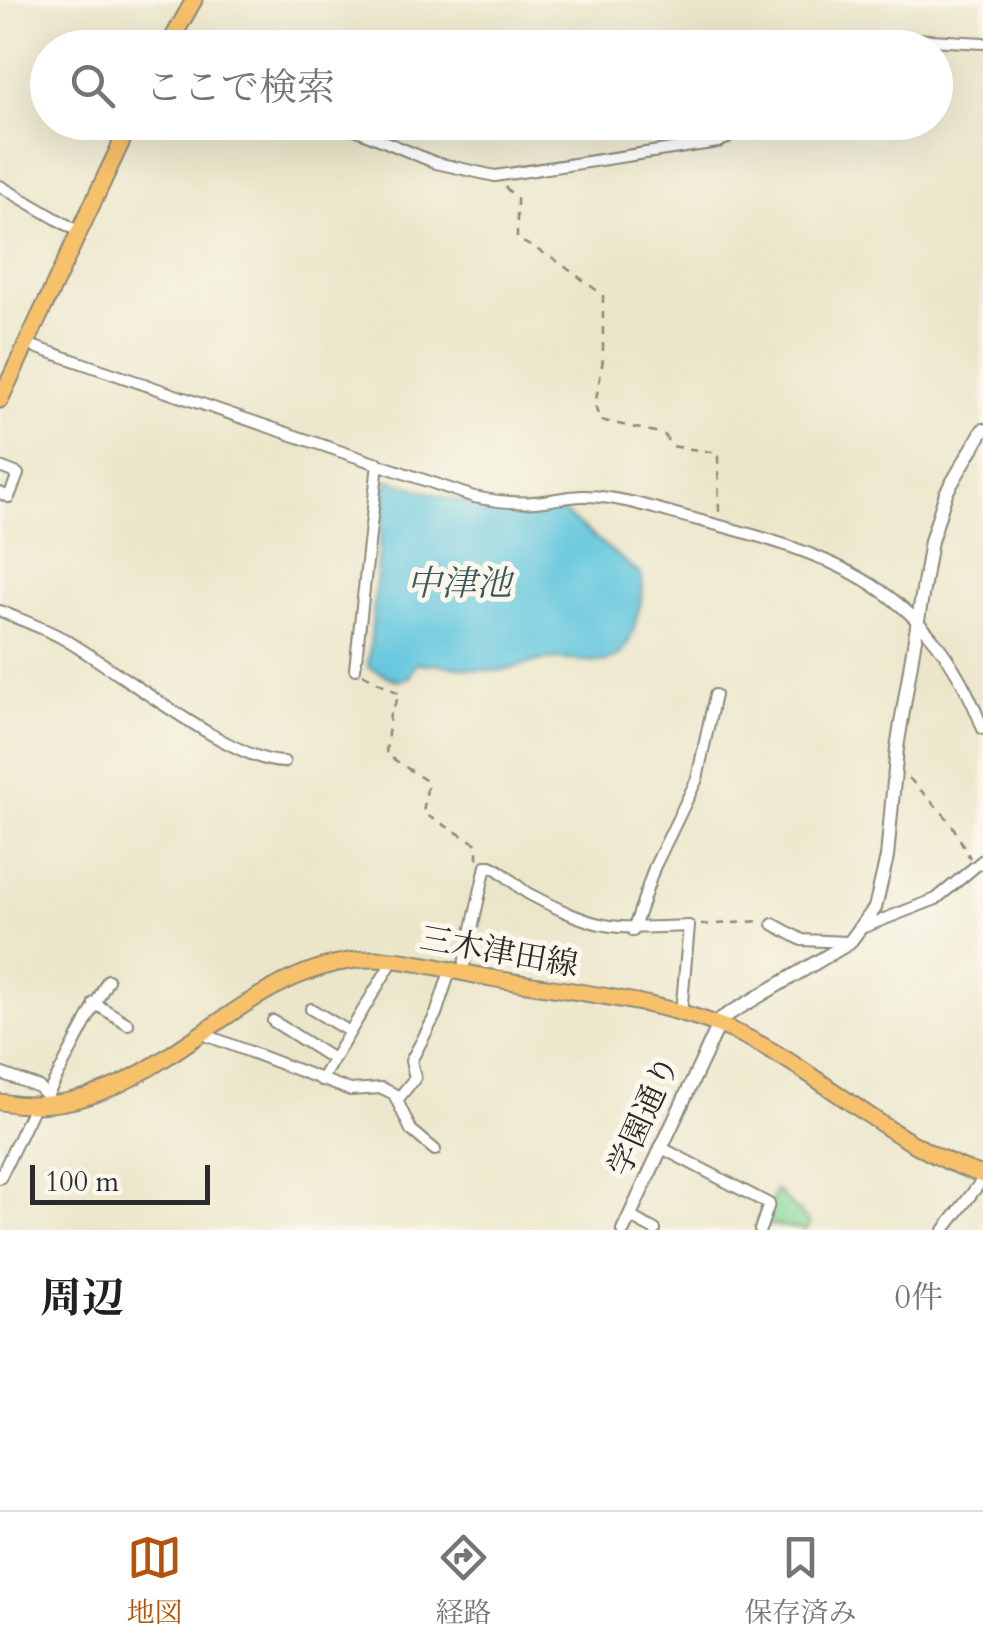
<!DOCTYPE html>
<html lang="ja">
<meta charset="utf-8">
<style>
body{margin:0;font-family:Cardo,"Noto Serif JP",serif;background:#f6f6f6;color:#202124}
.scale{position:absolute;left:30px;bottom:25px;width:180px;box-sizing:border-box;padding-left:10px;border:5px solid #2b2b2b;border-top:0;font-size:28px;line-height:35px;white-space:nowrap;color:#2b2b2b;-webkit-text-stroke:8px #fbf7ec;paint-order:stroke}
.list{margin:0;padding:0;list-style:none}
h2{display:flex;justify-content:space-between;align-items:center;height:130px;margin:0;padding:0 40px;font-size:42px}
h2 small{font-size:32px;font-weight:400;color:#757577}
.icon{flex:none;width:55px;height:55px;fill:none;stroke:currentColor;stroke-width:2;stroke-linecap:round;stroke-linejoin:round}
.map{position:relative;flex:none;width:983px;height:1230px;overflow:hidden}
.search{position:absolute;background:#fff;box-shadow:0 10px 40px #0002;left:30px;right:30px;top:30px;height:110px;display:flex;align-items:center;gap:25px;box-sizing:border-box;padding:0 35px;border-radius:55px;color:#757577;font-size:38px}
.sheet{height:280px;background:#fff}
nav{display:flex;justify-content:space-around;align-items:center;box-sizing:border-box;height:140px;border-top:2px solid #e0e0e0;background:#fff;font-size:28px;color:#757577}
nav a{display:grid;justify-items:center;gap:5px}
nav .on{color:#b45309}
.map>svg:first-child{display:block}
</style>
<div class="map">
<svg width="983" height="1230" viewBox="0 0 983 1230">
<rect width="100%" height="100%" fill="#fbf7ec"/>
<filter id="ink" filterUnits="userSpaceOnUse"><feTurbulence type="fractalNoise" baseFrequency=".01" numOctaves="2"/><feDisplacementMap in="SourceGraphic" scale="20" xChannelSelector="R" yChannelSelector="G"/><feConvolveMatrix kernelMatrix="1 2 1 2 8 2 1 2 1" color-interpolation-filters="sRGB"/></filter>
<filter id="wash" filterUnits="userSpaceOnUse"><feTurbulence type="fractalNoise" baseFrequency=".0048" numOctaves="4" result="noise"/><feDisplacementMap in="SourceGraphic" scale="40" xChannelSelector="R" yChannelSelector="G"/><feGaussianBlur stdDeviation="2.25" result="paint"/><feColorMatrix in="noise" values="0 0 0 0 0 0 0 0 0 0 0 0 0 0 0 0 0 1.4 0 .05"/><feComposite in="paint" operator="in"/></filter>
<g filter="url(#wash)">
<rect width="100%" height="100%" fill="#ebe6c9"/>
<path fill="#85d696" stroke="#588060" stroke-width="2.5" d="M776 1190 810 1223 806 1230 764 1224Z"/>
<path fill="#60c6dd" stroke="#467884" stroke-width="2.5" d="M386 479C443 497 497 516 558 508L641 575C645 590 640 604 636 620 623 676 598 660 554 659 533 659 515 671 493 671 467 670 442 662 416 664L409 677 398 681 368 667Z"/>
</g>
<g filter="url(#ink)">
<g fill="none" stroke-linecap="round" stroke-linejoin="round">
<g stroke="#8b887a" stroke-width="14">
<path id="minor" d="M858 48 895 38 983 43
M338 122 436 163 495 176 718 142 727 138 733 122
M0 186 79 232
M26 344 474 497C494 501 514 504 534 502 552 501 570 495 587 496 624 497 662 511 698 520 835 555 930 588 983 729
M0 467 18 474 9 497 0 493
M0 611C21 620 44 628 64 639 114 667 233 763 284 762
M355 669 378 463
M773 924 802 940 848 942
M864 927 936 899 983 860
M633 931 654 868 697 779 715 695
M462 973 486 866H491C505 872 515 886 529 894 602 932 610 929 689 926L681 1014
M94 1003 128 1024
M311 1009 350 1032
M273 1021 333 1059
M203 1034 350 1090 382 1088 394 1094 411 1130 435 1150
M0 1073 39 1087 49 1099
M321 1080 392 962
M48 1094 108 980
M397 1100 415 1078 411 1061 436 1014 450 971
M660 1147 769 1204 760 1230
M0 1178 34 1106
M629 1216 655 1230
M944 1230 983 1179"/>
</g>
<g stroke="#8b887a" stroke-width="16">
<path id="tertiary" d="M623 1230 722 1018 849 943 875 908 887 857 897 748 931 541 946 493 983 430"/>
</g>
<g stroke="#8b887a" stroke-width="19">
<path id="primary" d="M167 48 194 0
M0 400 131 122
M0 1102C145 1128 222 976 356 960 399 955 449 971 491 978 573 993 666 999 742 1035 826 1075 893 1147 983 1175"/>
</g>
<path stroke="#8b887a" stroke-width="2.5" stroke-dasharray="8 8" stroke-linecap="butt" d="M505 187 517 199V239L553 258 603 295V359L595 406 600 420 664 434 671 446 718 453 719 514
M363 674 400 694 390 714 386 754 428 782 423 813 477 844V859
M909 778 950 821 970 858
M701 925 762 921"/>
<use href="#minor" stroke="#fff" stroke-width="10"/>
<use href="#tertiary" stroke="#fff" stroke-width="12"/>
<use href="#primary" stroke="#f7c06b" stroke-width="15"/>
</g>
</g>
<g text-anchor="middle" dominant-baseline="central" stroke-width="10" stroke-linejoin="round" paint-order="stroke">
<g font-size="32" fill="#2b2b2b" stroke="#fbf7ec">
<text transform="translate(499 952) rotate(10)">三木津田線</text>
<text transform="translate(644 1116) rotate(-66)">学園通り</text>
</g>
<g font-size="35" font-style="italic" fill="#3b5a60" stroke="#fbf7ec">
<text x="459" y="584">中津池</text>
</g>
</g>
</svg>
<div class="scale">100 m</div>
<div class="search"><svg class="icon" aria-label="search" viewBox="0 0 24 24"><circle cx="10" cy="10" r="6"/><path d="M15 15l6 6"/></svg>ここで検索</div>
</div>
<section class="sheet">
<h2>周辺<small>0件</small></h2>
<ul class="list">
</ul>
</section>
<nav>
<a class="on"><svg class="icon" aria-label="map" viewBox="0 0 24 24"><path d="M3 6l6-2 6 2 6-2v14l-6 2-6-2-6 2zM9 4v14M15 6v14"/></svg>地図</a>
<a><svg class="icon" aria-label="directions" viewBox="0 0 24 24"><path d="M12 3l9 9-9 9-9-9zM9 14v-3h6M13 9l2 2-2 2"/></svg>経路</a>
<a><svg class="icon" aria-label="saved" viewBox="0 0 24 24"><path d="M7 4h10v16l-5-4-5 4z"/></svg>保存済み</a>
</nav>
